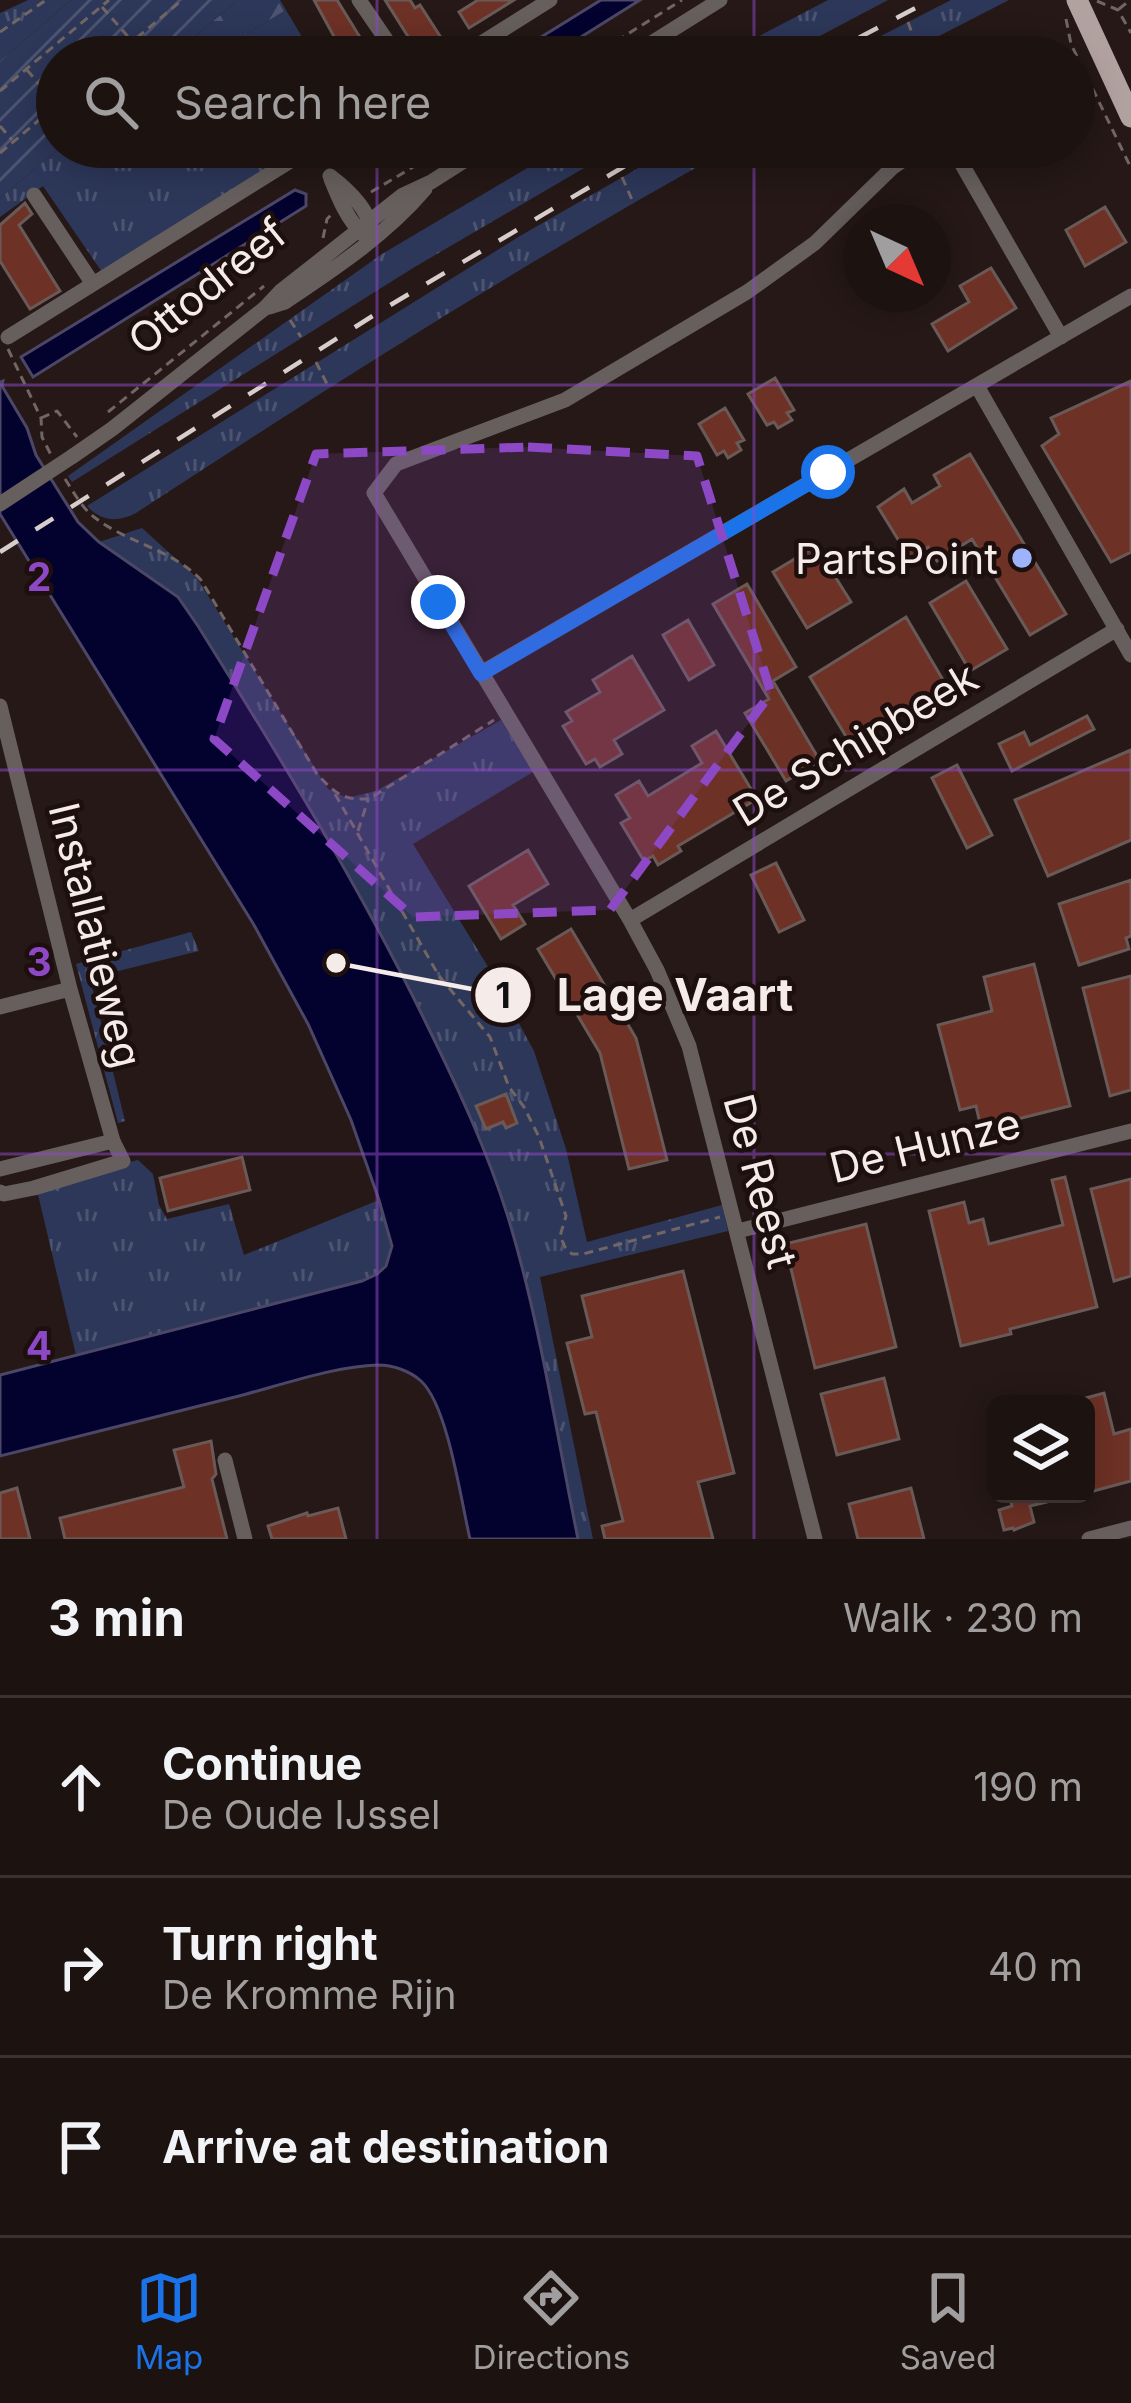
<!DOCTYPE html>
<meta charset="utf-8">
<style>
body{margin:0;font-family:Inter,sans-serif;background:#251b19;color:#f1f3f6}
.controls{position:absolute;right:36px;bottom:36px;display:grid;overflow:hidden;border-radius:18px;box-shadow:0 6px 30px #0003}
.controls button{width:108px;height:108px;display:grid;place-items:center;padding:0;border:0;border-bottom:3px solid #3a3230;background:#1c1210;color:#f1f3f6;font:60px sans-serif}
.compass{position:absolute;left:843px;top:204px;width:108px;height:108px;border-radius:50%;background:#1c1210;box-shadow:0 6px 30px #0003;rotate:136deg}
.stop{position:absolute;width:36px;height:36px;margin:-27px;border:9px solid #1a73e8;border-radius:50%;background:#fff}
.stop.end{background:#1a73e8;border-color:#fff;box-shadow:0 3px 12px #0008}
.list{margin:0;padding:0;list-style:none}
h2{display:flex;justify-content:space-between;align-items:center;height:156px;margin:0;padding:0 48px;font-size:51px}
h2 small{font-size:39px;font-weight:400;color:#a09e9f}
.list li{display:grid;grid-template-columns:78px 1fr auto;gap:36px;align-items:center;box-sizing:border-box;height:180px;padding:0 48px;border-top:3px solid #3a3230}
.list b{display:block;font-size:45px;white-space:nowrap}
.list p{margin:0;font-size:39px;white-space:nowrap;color:#a09e9f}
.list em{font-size:39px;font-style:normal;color:#a09e9f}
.icon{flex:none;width:66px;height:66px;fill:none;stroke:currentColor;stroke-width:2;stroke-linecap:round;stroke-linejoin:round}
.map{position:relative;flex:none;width:1131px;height:1539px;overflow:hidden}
.search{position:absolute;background:#1c1210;box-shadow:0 6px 30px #0003;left:36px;right:36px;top:36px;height:132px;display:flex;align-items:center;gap:30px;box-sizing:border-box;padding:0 42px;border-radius:66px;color:#a09e9f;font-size:45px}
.sheet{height:696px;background:#1c1210}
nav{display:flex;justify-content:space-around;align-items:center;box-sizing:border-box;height:168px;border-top:3px solid #3a3230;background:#1c1210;font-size:33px;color:#a09e9f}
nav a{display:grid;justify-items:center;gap:6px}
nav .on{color:#1a73e8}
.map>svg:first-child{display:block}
</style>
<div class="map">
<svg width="1131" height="1539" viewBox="0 0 1131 1539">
<defs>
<pattern id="grass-tufts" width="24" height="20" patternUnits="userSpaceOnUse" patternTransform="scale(3)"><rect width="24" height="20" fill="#2d3759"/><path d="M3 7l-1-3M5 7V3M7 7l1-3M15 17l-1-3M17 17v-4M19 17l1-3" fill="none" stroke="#4c5471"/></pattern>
<pattern id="forest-firs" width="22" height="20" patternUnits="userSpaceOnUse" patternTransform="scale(3)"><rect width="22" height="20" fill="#2d3759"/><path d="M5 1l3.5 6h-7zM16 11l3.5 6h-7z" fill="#4c5471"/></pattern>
<pattern id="garden-furrows" width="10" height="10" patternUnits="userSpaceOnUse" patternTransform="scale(3)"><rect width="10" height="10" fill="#2d3759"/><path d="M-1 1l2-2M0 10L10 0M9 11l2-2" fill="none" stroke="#4c5471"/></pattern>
</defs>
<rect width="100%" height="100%" fill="#251816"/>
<path fill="url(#grass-tufts)" d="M28 0H71L0 61V13Z
M828 0H888L780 57H719Z
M951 0H1009L898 57H840Z
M286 10 314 57H209Z
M61 147H303L102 272 43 186 0 217V198Z
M563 147H620L413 268 72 482 68 476 382 254Z
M675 147H733C528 260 331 385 136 513 117 523 101 521 87 506L520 236Z
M142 528 197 578 328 789 347 798 376 791 501 720 533 772 413 844 490 970 534 1051 566 1149 587 1242 722 1205 728 1231 540 1277 593 1539H578L530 1301 508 1217 452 1075 419 1008 360 894 178 598 99 542Z
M191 932 199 951 90 978 125 1121 118 1123 76 964Z
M138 1160 153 1174 159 1205 167 1219 229 1204 244 1255 379 1200C389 1237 405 1262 362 1281L76 1355 36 1186Z"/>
<path fill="url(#forest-firs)" d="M238 0H280L286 10 209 57H170Z"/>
<path fill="url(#garden-furrows)" d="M71 0H238L170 57H57V147H61L0 198V61Z"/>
<path fill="#03012e" stroke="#4c4766" stroke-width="3" d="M601 0H640L549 57H509Z
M295 190 306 194V206L33 377 21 357Z
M3 381 2 386 27 428 36 455 78 522 99 542 178 597 198 626C279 756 359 885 426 1023 457 1086 487 1150 508 1217 540 1322 556 1432 578 1539H470C461 1501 448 1406 421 1381 410 1371 393 1365 378 1365 336 1366 284 1384 243 1395 162 1415 81 1436 0 1456V1375L362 1281 377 1274 386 1266 392 1246 379 1200 351 1120 308 1024 254 925 0 514V382Z"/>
<path fill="#6e3126" stroke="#6a5a57" stroke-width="3" d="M314 0H337L366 47 361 50 365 57H314L337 42Z
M385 0H410L415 8 420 5 449 50 448 54 437 57 433 51 421 57Z
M478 0H514L469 28 459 12Z
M25 203 32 214 19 225 60 291 30 309 0 261V225Z
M1105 207 1126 242 1085 266 1066 230Z
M991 268 1016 308 948 351 932 324 969 302 960 286Z
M775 378 794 410 787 413 792 420 778 428 774 422 767 425 748 394Z
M1131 381V552L1111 562 1042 446 1059 434 1051 418Z
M725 408 744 440 737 443 741 450 728 458 724 451 717 455 699 424Z
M970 454 1066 614 1030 635 972 539 937 561 928 547 910 559 878 507 904 489 912 503 940 486 934 475Z
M816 546 851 602 807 628 773 572Z
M966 581 1007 649 970 671 930 603Z
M747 584 796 667 773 681 820 761 786 781 745 713 769 699 713 604Z
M906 617 946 685 850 743 810 677Z
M688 620 714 665 689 680 663 635Z
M632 656 664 710 614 740 622 754 600 767 595 759 586 764 563 726 572 721 566 712 600 692 593 680Z
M1087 716 1094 729 1012 771 999 744 1024 732 1030 745Z
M716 731 757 799 678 846 681 851 658 865 653 856 644 861 621 823 630 818 616 795 639 781 648 796 702 763 692 746Z
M1131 750V840L1048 876 1015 800Z
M957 765 992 835 967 848 932 778Z
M528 850 548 884 513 905 525 924 501 939 469 886Z
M776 863 804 920 779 932 751 875Z
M1131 880V936L1126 938 1129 949 1079 965 1059 904Z
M571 929 636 1038 667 1160 629 1169 600 1053 538 949Z
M1034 964 1070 1106 981 1128 976 1106 960 1110 938 1025 992 1011 984 977Z
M1131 976V1090L1110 1096 1083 988Z
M506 1094 517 1123 506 1128 503 1122 486 1129 476 1106Z
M242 1157 250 1190 168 1211 160 1178Z
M1065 1177 1097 1307 1010 1329 1011 1334 961 1346 929 1211 964 1202 969 1223 983 1219 989 1244 1063 1225 1052 1180Z
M1131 1179V1276L1114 1281 1091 1189Z
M866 1224 896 1347 815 1368 785 1244Z
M683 1271 734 1473 698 1482 713 1539H605L602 1526 623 1521 596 1412 585 1414 567 1343 592 1337 582 1296Z
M884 1378 899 1439 837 1455 821 1394Z
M1104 1393 1114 1434 1131 1429V1481L1086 1493V1398Z
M211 1441 216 1474 212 1479 227 1539H65L60 1518 184 1487 174 1450Z
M17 1488 30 1539H0V1493Z
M911 1488 924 1539H858L849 1504Z
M1009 1494H1063L1064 1498 1030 1506 1034 1522 1014 1530 1013 1528 1004 1530 999 1510 1012 1506Z
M338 1508 346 1539H272L268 1526 307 1513 308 1516Z"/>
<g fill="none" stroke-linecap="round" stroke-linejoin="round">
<path stroke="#726664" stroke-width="3" stroke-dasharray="9 6" stroke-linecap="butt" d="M1097 1 1118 10 1131 33
M102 7 131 40
M1119 9 1130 0
M1066 19 1071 44 1131 168
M908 22 917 47
M0 32 46 0
M114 57 182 0
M591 57 682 0
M27 70 56 104
M0 91 109 0
M0 126 12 140
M605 147 609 153
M0 153 57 105
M622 177 633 202
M371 192 447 147
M323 238 327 219 331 215
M290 320 301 337
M8 349 41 418 42 437 51 455
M316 362 328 386
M108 412 264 286
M41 418 57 411 77 437
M65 479C73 491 82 508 94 517 127 543 172 549 201 580L317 774C335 793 341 800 369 799L494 720
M335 794 439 976 490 1037 509 1087 524 1107 539 1137 566 1216 560 1236 565 1247 572 1254H583L720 1217
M358 831 368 800"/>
<path stroke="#665f5d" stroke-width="15" d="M359 0 398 57
M459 57 550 0
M629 57 720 0
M952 147 1061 337
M330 176C347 189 368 208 371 229
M331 179C339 199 348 221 364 235
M34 195 93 284
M269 307 285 302C334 269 386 235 425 189
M8 337 313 147
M977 386 1131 655
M73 456 112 429 265 308 281 291 403 195 431 182 486 147
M481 673 1131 296
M0 706 70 989 113 1141 123 1161 34 1188 4 1194 0 1192
M630 920 1117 629
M0 1007 70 989
M0 1169 113 1141
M738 1231 1131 1131
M225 1460 245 1539
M815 1539 689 1046 657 970 630 920 374 493 396 464 565 400 747 292 815 243 893 167 922 147
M1089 1539 1131 1528"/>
<path stroke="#b2a29f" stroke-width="21" d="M1077 0 1131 117"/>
<path stroke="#d7cdcb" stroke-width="4.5" stroke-dasharray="21 21" stroke-linecap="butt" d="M822 57 931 0
M0 552 382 310 657 147"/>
<path stroke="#665f5d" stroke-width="15" d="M0 504 73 456"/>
</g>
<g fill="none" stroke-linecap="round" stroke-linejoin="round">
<path stroke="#1a73e8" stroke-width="15" d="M438 602 481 674 828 472"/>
</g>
<path fill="#8d49c5" fill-opacity="0.2" stroke="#8d49c5" stroke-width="9" stroke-dasharray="24 15" stroke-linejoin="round" d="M528 447 697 456 771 693 610 910 413 917 214 739 316 454Z"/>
<path fill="none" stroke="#8d49c5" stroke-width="3" stroke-opacity="0.55" d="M377 0V57M754 0V57M377 147V1539M754 147V1539M0 385H1131M0 770H1131M0 1154H1131"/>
<circle fill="#9db4fd" stroke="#1c0f0d" stroke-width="4.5" cx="1022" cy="558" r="12"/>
<g text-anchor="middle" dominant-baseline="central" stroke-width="9" stroke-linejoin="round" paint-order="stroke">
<g font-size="42" fill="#f5ebe9" stroke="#1c0f0d">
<text transform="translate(207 286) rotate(-39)">Ottodreef</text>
<text transform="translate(855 744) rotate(-31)">De Schipbeek</text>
<text transform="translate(96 935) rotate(76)">Installatieweg</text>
<text transform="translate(925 1145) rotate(-14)">De Hunze</text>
<text transform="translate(761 1181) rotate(75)">De Reest</text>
</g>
<g font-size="42" fill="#f5ebe9" stroke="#1c0f0d" text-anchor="end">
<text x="998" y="558">PartsPoint</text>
</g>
</g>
<g font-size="39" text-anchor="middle" font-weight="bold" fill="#8d49c5" stroke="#1c0f0d" stroke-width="9" stroke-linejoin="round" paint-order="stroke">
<text x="39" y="591">2</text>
<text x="39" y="976">3</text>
<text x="39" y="1360">4</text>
</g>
<path fill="none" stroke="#f5ebe9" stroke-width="4.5" d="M336 963L503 995"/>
<g fill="#f5ebe9" stroke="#1c0f0d" stroke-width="4.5">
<circle cx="336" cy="963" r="12"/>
<circle cx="503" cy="995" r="30"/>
</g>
<g font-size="36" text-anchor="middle" font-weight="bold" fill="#111">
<text x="503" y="1008">1</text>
</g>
<g font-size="45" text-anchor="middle" font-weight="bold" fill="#f5ebe9" stroke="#1c0f0d" stroke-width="9" stroke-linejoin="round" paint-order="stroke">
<text x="675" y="1011">Lage Vaart</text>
</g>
</svg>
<div class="controls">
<button><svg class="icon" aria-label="layers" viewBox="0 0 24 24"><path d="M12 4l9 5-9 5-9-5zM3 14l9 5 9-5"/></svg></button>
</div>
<svg class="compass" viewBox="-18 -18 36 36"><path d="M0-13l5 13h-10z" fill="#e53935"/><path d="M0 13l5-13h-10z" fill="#a09e9f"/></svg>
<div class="stop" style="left:828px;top:472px"></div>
<div class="stop end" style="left:438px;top:602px"></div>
<div class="search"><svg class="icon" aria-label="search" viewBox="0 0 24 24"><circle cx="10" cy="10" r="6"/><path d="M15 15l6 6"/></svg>Search here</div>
</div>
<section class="sheet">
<h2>3 min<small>Walk · 230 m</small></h2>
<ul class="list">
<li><svg class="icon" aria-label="ahead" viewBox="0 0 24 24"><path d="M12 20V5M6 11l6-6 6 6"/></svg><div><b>Continue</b><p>De Oude IJssel</p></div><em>190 m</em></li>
<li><svg class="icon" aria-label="right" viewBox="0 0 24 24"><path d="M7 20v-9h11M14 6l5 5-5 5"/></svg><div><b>Turn right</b><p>De Kromme Rijn</p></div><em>40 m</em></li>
<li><svg class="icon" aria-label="arrive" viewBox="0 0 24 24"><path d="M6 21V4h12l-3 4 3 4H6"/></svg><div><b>Arrive at destination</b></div></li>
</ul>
</section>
<nav>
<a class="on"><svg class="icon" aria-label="map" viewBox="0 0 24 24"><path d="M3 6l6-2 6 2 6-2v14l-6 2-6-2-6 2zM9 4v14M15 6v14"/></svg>Map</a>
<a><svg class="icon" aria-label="directions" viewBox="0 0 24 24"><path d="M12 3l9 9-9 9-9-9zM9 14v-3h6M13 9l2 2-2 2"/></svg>Directions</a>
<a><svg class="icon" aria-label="saved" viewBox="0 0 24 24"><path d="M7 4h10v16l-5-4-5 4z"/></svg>Saved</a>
</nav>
